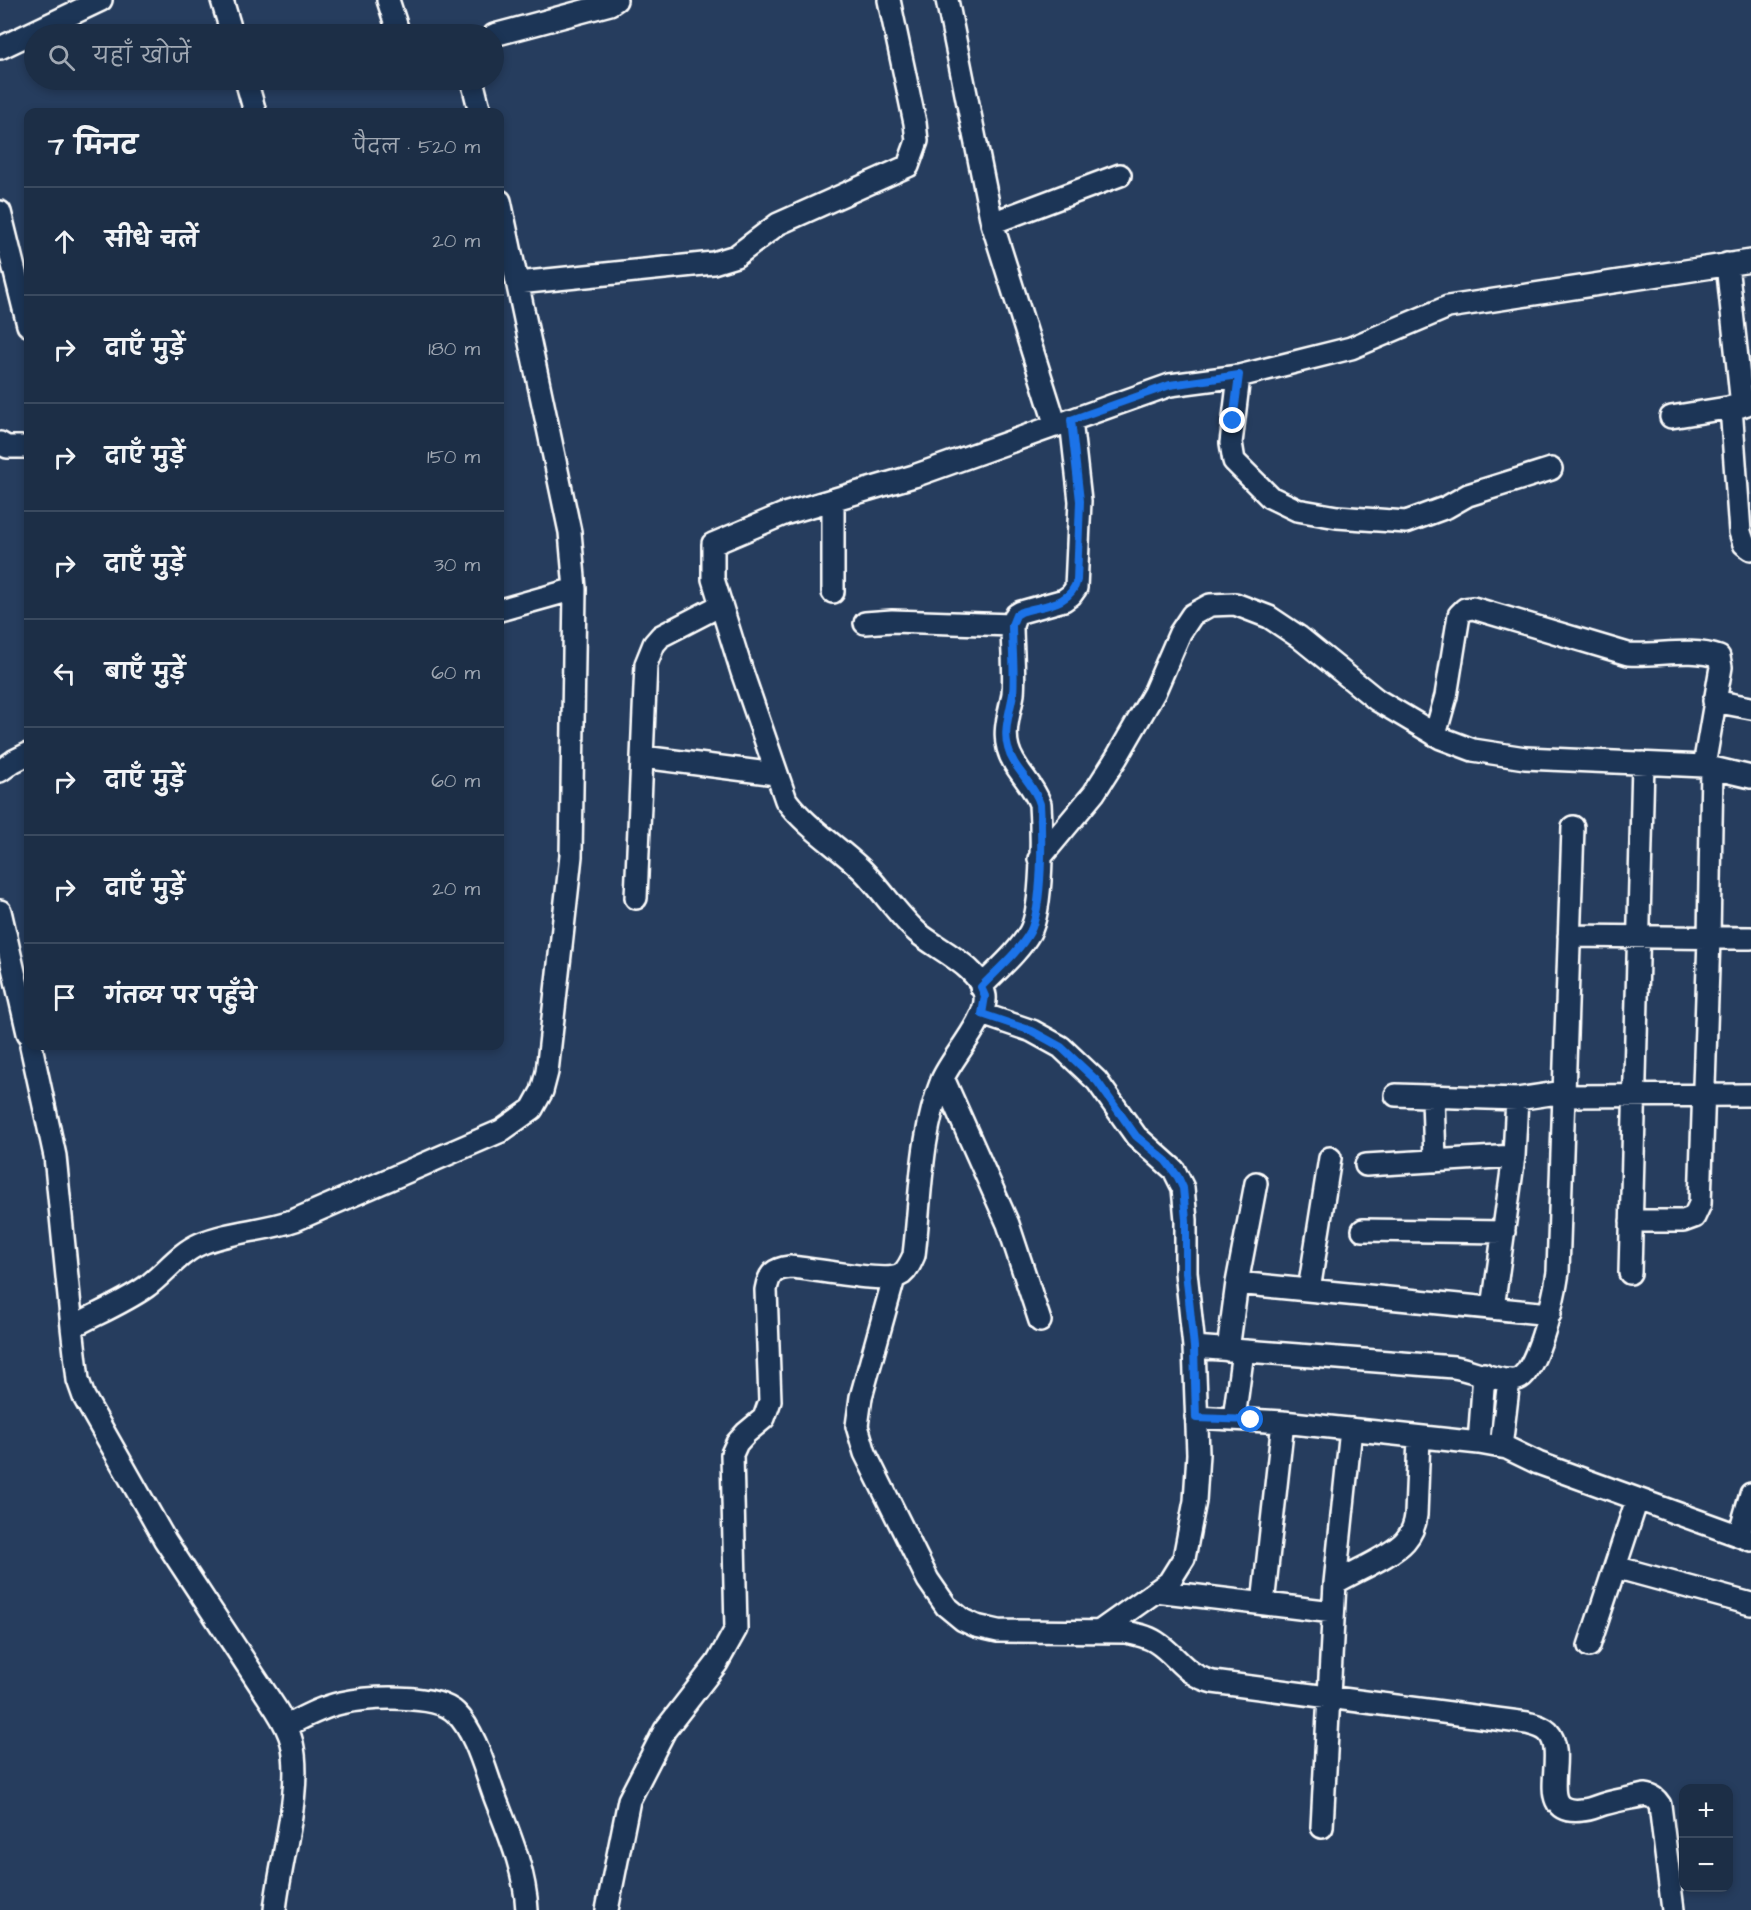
<!DOCTYPE html>
<html lang="hi">
<meta charset="utf-8">
<style>
body{margin:0;font-family:"Architects Daughter","Playpen Sans Deva",sans-serif;background:#25364d;color:#f1f3f6}
.controls{position:absolute;right:18px;bottom:18px;display:grid;overflow:hidden;border-radius:12px;box-shadow:0 3px 9px #0003}
.controls button{width:54px;height:54px;display:grid;place-items:center;padding:0;border:0;border-bottom:2px solid #3a4a5f;background:#1c2e46;color:#f1f3f6;font:30px sans-serif}
.stop{position:absolute;width:18px;height:18px;margin:-14px;border:4px solid #1a73e8;border-radius:50%;background:#fff}
.stop.end{background:#1a73e8;border-color:#fff;box-shadow:0 2px 6px #0008}
.list{margin:0;padding:0;list-style:none}
h2{display:flex;justify-content:space-between;align-items:center;height:78px;margin:0;padding:0 24px;font-size:26px}
h2 small{font-size:20px;font-weight:400;color:#a0a8b3}
.list li{display:grid;grid-template-columns:39px 1fr auto;gap:18px;align-items:center;box-sizing:border-box;height:108px;padding:0 24px;border-top:2px solid #3a4a5f}
.list b{display:block;font-size:22px;white-space:nowrap}
.list em{font-size:20px;font-style:normal;color:#a0a8b3}
.icon{flex:none;width:33px;height:33px;fill:none;stroke:currentColor;stroke-width:2;stroke-linecap:round;stroke-linejoin:round}
.map{position:relative;flex:none;width:1751px;height:1910px;overflow:hidden}
.search{position:absolute;background:#1c2e46;box-shadow:0 3px 9px #0003;left:24px;top:24px;width:480px;height:66px;display:flex;align-items:center;gap:15px;box-sizing:border-box;padding:0 21px;border-radius:33px;color:#a0a8b3;font-size:22px}
.panel{position:absolute;background:#1c2e46;box-shadow:0 3px 9px #0003;left:24px;top:108px;width:480px;height:942px;border-radius:12px}
.map>svg:first-child{display:block}
</style>
<div class="map">
<svg width="1751" height="1910" viewBox="0 0 1751 1910">
<rect width="100%" height="100%" fill="#263d5e"/>
<filter id="ink" filterUnits="userSpaceOnUse"><feTurbulence type="fractalNoise" baseFrequency=".0167" numOctaves="2"/><feDisplacementMap in="SourceGraphic" scale="12" xChannelSelector="R" yChannelSelector="G"/><feConvolveMatrix kernelMatrix="1 2 1 2 8 2 1 2 1" color-interpolation-filters="sRGB"/></filter>
<g filter="url(#ink)">
<g fill="none" stroke-linecap="round" stroke-linejoin="round">
<g stroke="#fff" stroke-width="26">
<path id="minor" d="M222 0 232 34
M388 0 399 34
M947 0 992 223 1056 426
M494 35 610 4 616 0
M0 48 101 0
M246 80 255 112
M472 80 480 112
M500 201 570 532 575 589 500 610
M0 212 28 325
M992 223 1120 175
M1727 264 1742 406
M518 283 713 263 736 256 778 224 908 166 917 141 915 123 889 0
M1239 376 1231 443 1234 461 1270 497 1297 510 1337 517 1406 522 1447 507 1468 495 1551 469
M1731 407 1740 532 1744 544 1751 549
M1671 417 1745 405
M0 443 7 447H28
M833 500V592
M865 623 892 621 1012 625 1016 615 1021 612 1064 600 1071 595 1076 588 1080 501 1071 420
M1714 701 1751 708
M1435 735 1446 696 1459 615 1465 609 1473 608 1628 654C1658 656 1691 647 1719 657L1721 667 1704 766
M643 757 776 774
M0 771 14 761 28 754
M1039 859 1094 793 1117 757 1154 693 1180 633 1192 615 1210 605 1235 604 1269 617 1299 637 1377 700 1441 738 1473 750 1525 758 1704 766 1751 777
M636 898 646 664 654 644 661 636 721 605
M0 911 28 1033
M1569 936 1751 938
M981 987C997 970 1018 953 1030 932 1043 907 1042 833 1040 804 1033 783 1013 769 1008 748 1003 730 1010 712 1013 694 1015 672 1012 647 1012 625
M982 1014 1032 1031 1061 1047 1097 1081 1136 1136 1174 1170 1183 1188 1186 1220V1272L1194 1347 1198 1454 1195 1501 1184 1558 1169 1582 1100 1631
M31 1046 55 1156 72 1327
M943 1078 1008 1224 1040 1321
M1396 1095 1517 1099
M1564 1096 1751 1095
M1433 1097 1435 1161
M1366 1165 1514 1156
M1631 1221H1683L1694 1217 1700 1204 1709 938 1712 768
M1363 1230 1504 1232
M1630 1273 1643 763
M894 1278 861 1397 857 1426 865 1453 928 1580 946 1606 963 1620 976 1626 998 1631 1125 1632C1136 1634 1147 1636 1156 1642 1178 1656 1184 1675 1213 1682L1527 1723C1534 1725 1542 1726 1548 1732 1570 1755 1531 1816 1582 1810 1590 1810 1597 1806 1604 1804 1618 1800 1632 1798 1645 1795 1653 1796 1656 1799 1660 1805L1673 1910
M1237 1283 1550 1314
M1309 1290 1330 1158
M1493 1308 1514 1156 1517 1099 1564 1092
M1194 1347C1280 1354 1367 1360 1454 1367 1470 1369 1507 1386 1520 1378 1539 1366 1555 1293 1558 1272L1573 827
M1228 1350 1237 1283 1256 1183
M1196 1417 1283 1422 1479 1443 1507 1448 1538 1463 1751 1540
M1234 1419 1243 1351
M1479 1443 1484 1374
M1501 1447 1509 1380
M1739 1535 1751 1494
M1615 1567 1751 1604
M1335 1583C1353 1572 1392 1556 1405 1541 1412 1533 1415 1525 1416 1515L1419 1437
M1156 1591 1333 1612
M1263 1604 1283 1422
M1589 1646 1637 1500
M286 1726C304 1717 322 1707 341 1703 368 1697 436 1693 456 1713 476 1732 486 1774 496 1800 510 1836 525 1871 527 1910
M1322 1827 1335 1583 1351 1429
M275 1910C280 1861 303 1789 292 1743 289 1730 283 1720 276 1709L165 1540 84 1397 78 1380 72 1327C96 1314 123 1303 146 1287 164 1274 179 1253 200 1244 230 1231 264 1231 295 1220L501 1131 532 1109 542 1091 547 1072 571 856 575 589
M607 1910 629 1800 665 1730 717 1663 736 1629 732 1454 737 1443 746 1433 764 1418 770 1401 766 1290C769 1273 774 1269 790 1267 812 1268 887 1285 902 1274 908 1269 911 1262 914 1255 921 1197 920 1135 942 1080 951 1058 988 1019 985 996 981 967 936 949 917 932 896 913 880 887 860 868 836 845 806 827 786 800L742 672 713 579V544L784 514 914 476 1170 385 1239 376 1351 348 1448 307 1751 261"/>
</g>
<use href="#minor" stroke="#1d3557" stroke-width="21"/>
</g>
</g>
<g fill="none" stroke-linecap="round" stroke-linejoin="round" filter="url(#ink)">
<path stroke="#1a73e8" stroke-width="8" d="M1233 421 1239 375 1170 385 1071 420 1080 501 1077 580C1071 605 1044 605 1021 612L1016 615 1012 625C1012 646 1015 673 1013 694 1010 712 1003 730 1008 748 1013 769 1034 783 1040 804 1042 833 1043 907 1030 932 1018 953 997 970 981 987L985 996 982 1014 1032 1031 1061 1047 1097 1081 1136 1136 1166 1161 1178 1177 1183 1188 1186 1220V1272L1194 1347 1196 1418 1251 1420"/>
</g>
</svg>
<div class="controls">
<button>+</button>
<button>−</button>
</div>
<div class="stop" style="left:1251px;top:1420px"></div>
<div class="stop end" style="left:1233px;top:421px"></div>
<div class="search"><svg class="icon" aria-label="search" viewBox="0 0 24 24"><circle cx="10" cy="10" r="6"/><path d="M15 15l6 6"/></svg>यहाँ खोजें</div>
<section class="panel">
<h2>7 मिनट<small>पैदल · 520 m</small></h2>
<ul class="list">
<li><svg class="icon" aria-label="ahead" viewBox="0 0 24 24"><path d="M12 20V5M6 11l6-6 6 6"/></svg><div><b>सीधे चलें</b></div><em>20 m</em></li>
<li><svg class="icon" aria-label="right" viewBox="0 0 24 24"><path d="M7 20v-9h11M14 6l5 5-5 5"/></svg><div><b>दाएँ मुड़ें</b></div><em>180 m</em></li>
<li><svg class="icon" aria-label="right" viewBox="0 0 24 24"><path d="M7 20v-9h11M14 6l5 5-5 5"/></svg><div><b>दाएँ मुड़ें</b></div><em>150 m</em></li>
<li><svg class="icon" aria-label="right" viewBox="0 0 24 24"><path d="M7 20v-9h11M14 6l5 5-5 5"/></svg><div><b>दाएँ मुड़ें</b></div><em>30 m</em></li>
<li><svg class="icon" aria-label="left" viewBox="0 0 24 24"><path d="M17 20v-9H6M10 6l-5 5 5 5"/></svg><div><b>बाएँ मुड़ें</b></div><em>60 m</em></li>
<li><svg class="icon" aria-label="right" viewBox="0 0 24 24"><path d="M7 20v-9h11M14 6l5 5-5 5"/></svg><div><b>दाएँ मुड़ें</b></div><em>60 m</em></li>
<li><svg class="icon" aria-label="right" viewBox="0 0 24 24"><path d="M7 20v-9h11M14 6l5 5-5 5"/></svg><div><b>दाएँ मुड़ें</b></div><em>20 m</em></li>
<li><svg class="icon" aria-label="arrive" viewBox="0 0 24 24"><path d="M6 21V4h12l-3 4 3 4H6"/></svg><div><b>गंतव्य पर पहुँचे</b></div></li>
</ul>
</section>
</div>
